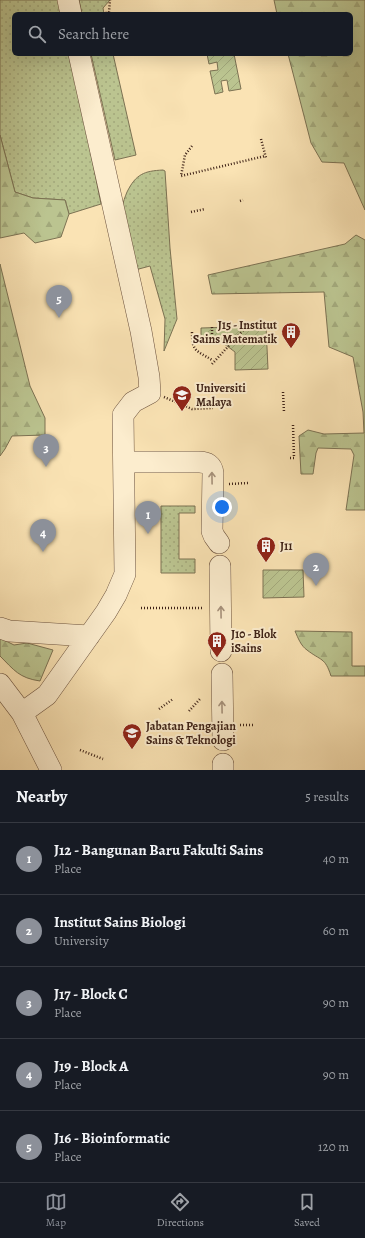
<!DOCTYPE html>
<style>
body{margin:0;font-family:Alegreya,serif;background:#242831;color:#f1f3f6}
.you{position:absolute;left:222px;top:507px;width:14px;height:14px;margin:-10px;border:3px solid #fff;border-radius:50%;background:#1a73e8;box-shadow:0 0 0 6px #1a73e833}
.badge{display:grid;place-items:center;width:26px;height:26px;border-radius:50%;background:#8c9099;color:#fff;font-size:13px;font-weight:700}
.pin{position:absolute;translate:-50% -33px;filter:drop-shadow(0 1px 2px #0008)}
.pin::after{content:'';position:absolute;top:21px;width:14px;height:12px;background:inherit;clip-path:polygon(0 0,100% 0,50% 100%)}
.list{margin:0;padding:0;list-style:none}
h2{display:flex;justify-content:space-between;align-items:center;height:52px;margin:0;padding:0 16px;font-size:17px}
h2 small{font-size:13px;font-weight:400;color:#9ea1a6}
.list li{display:grid;grid-template-columns:26px 1fr auto;gap:12px;align-items:center;box-sizing:border-box;height:72px;padding:0 16px;border-top:1px solid #363941}
.list b{display:block;font-size:15px;white-space:nowrap}
.list p{margin:0;font-size:13px;white-space:nowrap;color:#9ea1a6}
.list em{font-size:13px;font-style:normal;color:#9ea1a6}
.icon{flex:none;width:22px;height:22px;fill:none;stroke:currentColor;stroke-width:2;stroke-linecap:round;stroke-linejoin:round}
.map{position:relative;flex:none;width:365px;height:770px;overflow:hidden}
.search{position:absolute;background:#171b24;box-shadow:0 4px 16px #0002;left:12px;right:12px;top:12px;height:44px;display:flex;align-items:center;gap:10px;box-sizing:border-box;padding:0 14px;border-radius:6px;color:#9ea1a6;font-size:15px}
.sheet{height:412px;background:#171b24}
nav{display:flex;justify-content:space-around;align-items:center;box-sizing:border-box;height:56px;border-top:1px solid #363941;background:#171b24;font-size:11px;color:#9ea1a6}
nav a{display:grid;justify-items:center;gap:2px}
nav .on{color:#8c9099}
.map>svg:first-child{display:block}
</style>
<div class="map">
<svg width="365" height="770" viewBox="0 0 365 770">
<defs>
<pattern id="grass-dots" width="8" height="8" patternUnits="userSpaceOnUse"><rect width="8" height="8" fill="#bbc490"/><path d="M2 2h.1M6 6h.1" fill="none" stroke="#a2a87b" stroke-width="1.8" stroke-linecap="round"/></pattern>
<pattern id="forest-firs" width="22" height="20" patternUnits="userSpaceOnUse"><rect width="22" height="20" fill="#bbc490"/><path d="M5 1l3.5 6h-7zM16 11l3.5 6h-7z" fill="#a2a87b"/></pattern>
<pattern id="garden-furrows" width="10" height="10" patternUnits="userSpaceOnUse"><rect width="10" height="10" fill="#bbc490"/><path d="M-1 1l2-2M0 10L10 0M9 11l2-2" fill="none" stroke="#a2a87b"/></pattern>
</defs>
<rect width="100%" height="100%" fill="#fae3b4"/>
<filter id="stains"><feTurbulence type="fractalNoise" baseFrequency=".005" numOctaves="4"/><feColorMatrix values="0 0 0 0 .2 0 0 0 0 .09 0 0 0 0 .02 0 0 0 .5 -.17"/></filter>
<radialGradient id="worn" r=".72"><stop offset=".6" stop-color="#630" stop-opacity="0"/><stop offset="1" stop-color="#630" stop-opacity=".3"/></radialGradient>
<path fill="url(#grass-dots)" stroke="#7c7253" d="M0 0H61L63 14H14V54H71L101 204 69 214 65 200 33 198 15 192 0 135Z
M79 0H110L103 8 104 14H82Z
M91 54H113L136 155 115 160Z
M163 170 165 171 170 248 177 319 164 351 165 319 150 266 135 270 122 208C123 202 125 197 127 192 136 174 144 171 163 170Z
M161 506H195V513H179V559H195V573H161Z"/>
<path fill="url(#forest-firs)" stroke="#7c7253" d="M274 0H365V210L344 163 322 162 311 143 288 54H351V14H277Z
M0 135 15 192 33 198 65 200 69 214 61 237 35 243 24 233 0 238Z
M356 235 365 240V510H346L354 455 351 449 318 448 316 453 313 474H301L299 436 308 430 324 434 364 433 363 412 353 357 329 347 324 292 212 294 208 275 345 244Z
M0 264 30 386 45 418V435L12 436 5 449 0 456Z
M295 631 352 632V666H365V676H331C325 657 321 661 307 650 301 646 298 638 295 631Z
M0 638 14 645 27 643 53 650 40 681C19 678 14 670 0 656Z"/>
<path fill="url(#garden-furrows)" stroke="#7c7253" d="M207 54H234L241 89 229 91 227 80 221 81 223 92 215 94 210 71 218 70 217 62 209 64Z
M266 326 268 369 235 370V352L219 340 201 341V328Z
M263 570H303L304 597 263 598Z"/>
<g fill="none" stroke-linecap="round" stroke-linejoin="round">
<g stroke="#6c523e" stroke-width="22">
<path id="minor" d="M68 0 71 14
M124 462H199C207 462 212 465 213 473L212 531 214 536 219 543
M220 566 221 651
M0 628 9 631 89 636
M222 674 223 740
M0 684 22 713 51 770
M22 713 47 695 106 612 116 595 125 574 123 415 133 402 150 393 149 377 141 331 79 54
M223 764V770"/>
</g>
<path stroke="#3d2116" stroke-width="2.5" stroke-dasharray="1 2" stroke-linecap="butt" d="M103 14 109 12 110 0
M261 139 266 158
M192 146 185 155 181 176 265 156
M240 201 243 200
M191 212 205 209
M212 327V344
M192 332C192 352 196 350 212 360
M212 364 247 326
M283 392 284 412
M164 397 192 409 213 408
M290 458H294L293 425
M229 484 248 483
M141 608H204
M238 648H254
M159 709 173 699
M189 711 200 699
M240 725H255
M80 750 103 759"/>
<use href="#minor" stroke="#fcedce" stroke-width="21"/>
</g>
<defs><path id="oneway-shaft" d="M-6 0H5M1.5-3L5.5 0L1.5 3" fill="none" stroke-width="1.6" stroke-linecap="round" stroke-linejoin="round"/></defs>
<g stroke="#a6917b">
<use href="#oneway-shaft" transform="translate(212 478) rotate(-91)"/>
<use href="#oneway-shaft" transform="translate(221 612) rotate(-91)"/>
<use href="#oneway-shaft" transform="translate(222 707) rotate(-91)"/>
</g>
<defs>
<g id="building-pin" transform="scale(1)"><path d="M0 17L-7.5 6A9.5 9.5 0 1 1 7.5 6Z" fill="#8f2418" stroke="#fcedce"/><path d="M-4-6H4V6H1V3H-1V6H-4ZM-2.5-4.3h1.7v1.8h-1.7ZM.8-4.3h1.7v1.8H.8ZM-2.5-1h1.7V.8h-1.7ZM.8-1h1.7V.8H.8Z" fill="#fff"/></g>
<g id="university-pin" transform="scale(1)"><path d="M0 17L-7.5 6A9.5 9.5 0 1 1 7.5 6Z" fill="#8f2418" stroke="#fcedce"/><path d="M0-5L7-2L0 1L-7-2ZM-4 1L0 2.5L4 1V4Q0 6-4 4Z" fill="#fff"/></g>
</defs>
<g fill-rule="evenodd">
<use href="#building-pin" x="291" y="332"/>
<use href="#university-pin" x="182" y="395"/>
<use href="#building-pin" x="266" y="546"/>
<use href="#building-pin" x="217" y="641"/>
<use href="#university-pin" x="132" y="733"/>
</g>
<g text-anchor="middle" dominant-baseline="central" stroke-width="4" stroke-linejoin="round" paint-order="stroke">
<g font-size="12" font-weight="bold" fill="#3d2116" stroke="#fcedce" text-anchor="start">
<text x="277" y="325" text-anchor="end">J15 - Institut<tspan x="277" dy="14">Sains Matematik</tspan></text>
<text x="196" y="388">Universiti<tspan x="196" dy="14">Malaya</tspan></text>
<text x="280" y="546">J11</text>
<text x="231" y="634">J10 - Blok<tspan x="231" dy="14">iSains</tspan></text>
<text x="146" y="726">Jabatan Pengajian<tspan x="146" dy="14">Sains &amp; Teknologi</tspan></text>
</g>
</g>
<rect width="100%" height="100%" filter="url(#stains)"/>
<rect width="100%" height="100%" fill="url(#worn)"/>
</svg>
<div class="you"></div>
<div class="pin badge" style="left:148px;top:534px">1</div>
<div class="pin badge" style="left:316px;top:586px">2</div>
<div class="pin badge" style="left:46px;top:467px">3</div>
<div class="pin badge" style="left:43px;top:552px">4</div>
<div class="pin badge" style="left:59px;top:318px">5</div>
<div class="search"><svg class="icon" aria-label="search" viewBox="0 0 24 24"><circle cx="10" cy="10" r="6"/><path d="M15 15l6 6"/></svg>Search here</div>
</div>
<section class="sheet">
<h2>Nearby<small>5 results</small></h2>
<ul class="list">
<li><span class="badge">1</span><div><b>J12 - Bangunan Baru Fakulti Sains</b><p>Place</p></div><em>40 m</em></li>
<li><span class="badge">2</span><div><b>Institut Sains Biologi</b><p>University</p></div><em>60 m</em></li>
<li><span class="badge">3</span><div><b>J17 - Block C</b><p>Place</p></div><em>90 m</em></li>
<li><span class="badge">4</span><div><b>J19 - Block A</b><p>Place</p></div><em>90 m</em></li>
<li><span class="badge">5</span><div><b>J16 - Bioinformatic</b><p>Place</p></div><em>120 m</em></li>
</ul>
</section>
<nav>
<a class="on"><svg class="icon" aria-label="map" viewBox="0 0 24 24"><path d="M3 6l6-2 6 2 6-2v14l-6 2-6-2-6 2zM9 4v14M15 6v14"/></svg>Map</a>
<a><svg class="icon" aria-label="directions" viewBox="0 0 24 24"><path d="M12 3l9 9-9 9-9-9zM9 14v-3h6M13 9l2 2-2 2"/></svg>Directions</a>
<a><svg class="icon" aria-label="saved" viewBox="0 0 24 24"><path d="M7 4h10v16l-5-4-5 4z"/></svg>Saved</a>
</nav>
